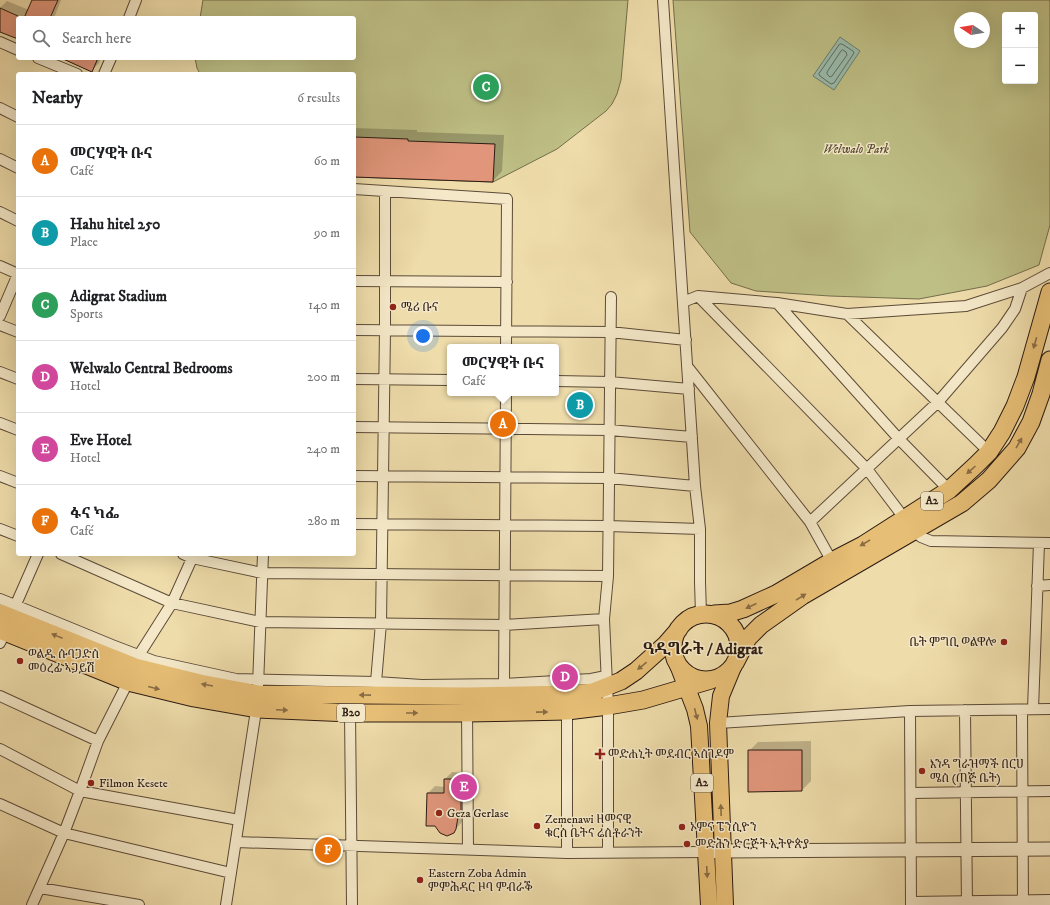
<!DOCTYPE html>
<meta charset="utf-8">
<style>
body{margin:0;font-family:"IM FELL DW Pica","Noto Serif Ethiopic",serif;background:#f6f6f6;color:#202124}
.controls{position:absolute;right:12px;top:12px;display:grid;overflow:hidden;border-radius:4px;box-shadow:0 4px 16px #0002}
.controls button{width:36px;height:36px;display:grid;place-items:center;padding:0;border:0;border-bottom:1px solid #e0e0e0;background:#fff;color:#202124;font:20px sans-serif}
.compass{position:absolute;left:954px;top:12px;width:36px;height:36px;border-radius:50%;background:#fff;box-shadow:0 4px 16px #0002;rotate:282deg}
.you{position:absolute;left:423px;top:336px;width:14px;height:14px;margin:-10px;border:3px solid #fff;border-radius:50%;background:#1a73e8;box-shadow:0 0 0 6px #1a73e833}
.badge{display:grid;place-items:center;width:26px;height:26px;border-radius:50%;background:#d93025;color:#fff;font-size:13px;font-weight:700}
.pin{position:absolute;translate:-50% -50%;border:2px solid #fff;box-shadow:0 1px 4px #0006}
.popup{position:absolute;left:447px;top:344px;width:112px;height:52px;box-sizing:border-box;display:grid;place-content:center;border-radius:4px;background:#fff;filter:drop-shadow(0 1px 3px #0005);font-size:13px;white-space:nowrap;color:#757577}
.popup b{font-size:15px;color:#202124}
.popup::after{content:'';position:absolute;left:50%;top:100%;margin-left:-8px;border:8px solid transparent;border-top-color:#fff}
.list{margin:0;padding:0;list-style:none}
h2{display:flex;justify-content:space-between;align-items:center;height:52px;margin:0;padding:0 16px;font-size:17px}
h2 small{font-size:13px;font-weight:400;color:#757577}
.list li{display:grid;grid-template-columns:26px 1fr auto;gap:12px;align-items:center;box-sizing:border-box;height:72px;padding:0 16px;border-top:1px solid #e0e0e0}
.list b{display:block;font-size:15px;white-space:nowrap}
.list p{margin:0;font-size:13px;white-space:nowrap;color:#757577}
.list em{font-size:13px;font-style:normal;color:#757577}
.icon{flex:none;width:22px;height:22px;fill:none;stroke:currentColor;stroke-width:2;stroke-linecap:round;stroke-linejoin:round}
.map{position:relative;flex:none;width:1050px;height:905px;overflow:hidden}
.search{position:absolute;background:#fff;box-shadow:0 4px 16px #0002;left:16px;top:16px;width:340px;height:44px;display:flex;align-items:center;gap:10px;box-sizing:border-box;padding:0 14px;border-radius:4px;color:#757577;font-size:15px}
.panel{position:absolute;background:#fff;box-shadow:0 4px 16px #0002;left:16px;top:72px;width:340px;height:484px;border-radius:4px}
.map>svg:first-child{display:block}
</style>
<div class="map">
<svg width="1050" height="905" viewBox="0 0 1050 905">
<rect width="100%" height="100%" fill="#eedcaa"/>
<filter id="stains"><feTurbulence type="fractalNoise" baseFrequency=".005" numOctaves="4"/><feColorMatrix values="0 0 0 0 .2 0 0 0 0 .09 0 0 0 0 .02 0 0 0 .5 -.17"/></filter>
<radialGradient id="worn" r=".72"><stop offset=".6" stop-color="#630" stop-opacity="0"/><stop offset="1" stop-color="#630" stop-opacity=".3"/></radialGradient>
<path fill="#bebf85" stroke="#746d4c" fill-rule="evenodd" d="M203 0H628L621 80 617 94 612 104 606 111 557 149 493 182 354 177V74H200L197 68 195 58H354V18H200Z
M673 0H1050V225L1039 265 987 286 919 299 830 296 756 291 731 283 690 232ZM1005 15H1035V81H1005ZM960 18H984V42H960Z"/>
<path fill="#99bbab" stroke="#6d7b6e" d="M840 37 860 51 834 90 813 76Z"/>
<path fill="#0003" d="M33 0H61L54 18H18V38L0 31V8L7 1 29 10Z
M63 58H101L99 63 92 70Z
M354 128 417 130V132L504 135 502 171 493 181 354 176Z
M811 741V781L802 790 749 751 758 742Z
M452 772 468 773 462 822 453 832 428 793 435 786 445 787V779Z"/>
<g fill="none" stroke-linecap="round" stroke-linejoin="round">
<path stroke="#626b5e" stroke-width="1" d="M840 44H842L853 51 854 53 834 83 831 84 820 76 819 74Z
M843 50 846 52 847 55 832 76 830 77 827 74V72L841 51Z"/>
</g>
<path fill="#e1967b" stroke="#2b1b12" d="M32 0H58L50 18H24Z
M0 8 18 16V39L0 32Z
M61 58H98L92 72Z
M354 137 408 139V141L495 144 493 182 354 177Z
M748 750H802V791L748 792Z
M444 779H461V817H458L456 829 454 833 447 836 440 833 435 826H426L427 793H444Z"/>
<g fill="none" stroke-linecap="round" stroke-linejoin="round">
<g stroke="#5c4b38" stroke-width="12">
<path id="minor" d="M663 0 695 486 700 529V582L701 614
M129 18 136 0
M0 42 18 50
M38 58 77 74
M104 74 111 58
M0 108 18 117
M0 159 18 168
M354 189 507 199 506 347
M0 212 18 221
M0 266 18 274 0 316
M354 281 507 282
M698 296 867 469 914 531 921 537 931 541 1050 543
M683 302 698 296 777 303 847 314 966 306 1022 288 1050 273
M777 303 899 439 949 490
M847 314 989 452
M0 325 18 332
M354 330 610 332 686 340
M687 366 810 522 834 565
M0 372 18 379
M354 379 450 380
M556 381 610 382 689 389
M0 423 18 430
M354 427 609 430 692 437
M0 476 18 483
M354 476 609 478 695 486
M810 522 938 402 1002 328 1015 309 1022 288
M354 524 608 526 700 529
M0 529 18 536
M61 554 172 603 260 622 504 625 604 619
M183 554 192 558 262 573 608 576
M1037 586 1050 585
M0 599 112 645 154 661 236 679 376 682 422 685 504 684 591 679 606 676
M13 611 38 554
M0 643 7 628
M137 660 139 655 172 603 194 554
M376 682 381 623 385 330V191
M504 684 506 393
M258 686 263 554
M0 696 98 741
M467 708 468 850
M1033 709 1039 543
M965 710 967 905
M1022 710 1023 905
M910 711 911 905
M350 713 352 905
M718 723 910 711 1050 709
M0 749 80 791 239 820
M911 793 1050 791
M0 804 64 833 231 873
M236 842 567 853 706 852
M608 852V706L604 619 608 576 611 297
M567 853V711
M40 888 139 905
M911 902 1050 900
M32 905 64 833 80 791 98 741 130 678
M226 905 257 704"/>
</g>
<g stroke="#5c4b38" stroke-width="15">
<path id="tertiary" d="M706 852 722 851 1050 849"/>
</g>
<g stroke="#2b1b12" stroke-width="18">
<path id="primary" d="M678 665 695 709 699 726 709 905
M725 905 718 723 721 696 733 667"/>
</g>
<g stroke="#2b1b12" stroke-width="19">
<path id="trunk" d="M0 613 135 667 200 683 258 694 467 696 572 694 593 692 621 681 636 671 666 644 679 629
M673 647a33 33 0 1 1 66 0a33 33 0 1 1-66 0Z
M714 614 730 613 743 609 776 594 832 561 863 545 949 490 976 465 989 452 1002 432 1015 406 1026 377 1050 292
M0 630 128 682 194 698 257 709 350 713H467L567 711 608 706 643 700 711 680
M735 663 748 638 761 625 802 596 962 503 989 480 1017 448 1031 422 1041 394 1050 360"/>
</g>
<use href="#minor" stroke="#f4e8c8" stroke-width="10"/>
<use href="#tertiary" stroke="#f4e8c8" stroke-width="13"/>
<use href="#primary" stroke="#e7be75" stroke-width="16"/>
<use href="#trunk" stroke="#e7be75" stroke-width="17"/>
</g>
<defs><path id="oneway-solid" d="M-6-.8H1V-3.2L6.5 0L1 3.2V.8H-6Z"/></defs>
<g fill="#896c44">
<use href="#oneway-solid" transform="translate(1035 343) rotate(106)"/>
<use href="#oneway-solid" transform="translate(1019 443) rotate(-60)"/>
<use href="#oneway-solid" transform="translate(971 470) rotate(138)"/>
<use href="#oneway-solid" transform="translate(865 543) rotate(149)"/>
<use href="#oneway-solid" transform="translate(801 597) rotate(-32)"/>
<use href="#oneway-solid" transform="translate(751 606) rotate(156)"/>
<use href="#oneway-solid" transform="translate(57 636) rotate(-158)"/>
<use href="#oneway-solid" transform="translate(642 666) rotate(141)"/>
<use href="#oneway-solid" transform="translate(207 685) rotate(-170)"/>
<use href="#oneway-solid" transform="translate(154 688) rotate(14)"/>
<use href="#oneway-solid" transform="translate(365 695) rotate(-179)"/>
<use href="#oneway-solid" transform="translate(282 710) rotate(2)"/>
<use href="#oneway-solid" transform="translate(542 712) rotate(-1)"/>
<use href="#oneway-solid" transform="translate(412 713)"/>
<use href="#oneway-solid" transform="translate(696 714) rotate(76)"/>
<use href="#oneway-solid" transform="translate(721 810) rotate(-92)"/>
<use href="#oneway-solid" transform="translate(707 872) rotate(87)"/>
</g>
<g fill="#8f2418" stroke="#f4e8c8" stroke-width="1.5">
<circle cx="393" cy="307" r="4"/>
<circle cx="1004" cy="642" r="4"/>
<circle cx="20" cy="661" r="4"/>
<path d="M598 748h4v4h4v4h-4v4h-4v-4h-4v-4h4z"/>
<circle cx="922" cy="771" r="4"/>
<circle cx="91" cy="783" r="4"/>
<circle cx="439" cy="813" r="4"/>
<circle cx="537" cy="826" r="4"/>
<circle cx="682" cy="827" r="4"/>
<circle cx="687" cy="844" r="4"/>
<circle cx="420" cy="880" r="4"/>
</g>
<g text-anchor="middle" dominant-baseline="central" stroke-width="3" stroke-linejoin="round" paint-order="stroke">
<g fill="#f4e8c8" stroke="#675849" stroke-width="1">
<rect x="921" y="492" width="22" height="18" rx="3"/>
<rect x="337" y="704" width="28" height="18" rx="3"/>
<rect x="691" y="774" width="22" height="18" rx="3"/>
</g>
<g font-size="11" font-weight="bold" fill="#2b1b12">
<text x="932" y="501">A2</text>
<text x="351" y="713">B20</text>
<text x="702" y="783">A2</text>
</g>
<g font-size="12" font-style="italic" fill="#574c34" stroke="#f4e8c8">
<text x="856" y="149">Welwalo Park</text>
</g>
<g font-size="12" fill="#2b1b12" stroke="#f4e8c8" text-anchor="start">
<text x="401" y="307">ሜሪ ቡና</text>
<text x="996" y="642" text-anchor="end">ቤት ምግቢ ወልዋሎ</text>
<text x="28" y="654">ወልዱ ሱባጋድስ<tspan x="28" dy="14">መዕረፊ ኣጋይሽ</tspan></text>
<text x="608" y="754">መድሐኒት መደብር ኣስገዶም</text>
<text x="930" y="764">እንዳ ግራዝማች በርሀ<tspan x="930" dy="14">ሜስ (ጠጅ ቤት)</tspan></text>
<text x="99" y="783">Filmon Kesete</text>
<text x="447" y="813">Geza Gerlase</text>
<text x="545" y="819">Zemenawi ዘመናዊ<tspan x="545" dy="14">ቁርስ ቤትና ሬስቶራንት</tspan></text>
<text x="690" y="827">ኦምና ፔንሲዮን</text>
<text x="695" y="844">መድሕን ድርጅት ኢትዮጵያ</text>
<text x="428" y="873">Eastern Zoba Admin<tspan x="428" dy="14">ምምሕዳር ዞባ ምብራቕ</tspan></text>
</g>
<g font-size="16" font-weight="bold" fill="#2b1b12" stroke="#f4e8c8">
<text x="703" y="649">ዓዲግራት / Adigrat</text>
</g>
</g>
<rect width="100%" height="100%" filter="url(#stains)"/>
<rect width="100%" height="100%" fill="url(#worn)"/>
</svg>
<div class="controls">
<button>+</button>
<button>−</button>
</div>
<svg class="compass" viewBox="-18 -18 36 36"><path d="M0-13l5 13h-10z" fill="#e53935"/><path d="M0 13l5-13h-10z" fill="#757577"/></svg>
<div class="you"></div>
<div class="pin badge" style="left:503px;top:424px;background:#e8710a">A</div>
<div class="popup"><b>መርሃዊት ቡና</b>Café</div>
<div class="pin badge" style="left:580px;top:405px;background:#0f9aa8">B</div>
<div class="pin badge" style="left:486px;top:87px;background:#2e9e5b">C</div>
<div class="pin badge" style="left:565px;top:677px;background:#d1479c">D</div>
<div class="pin badge" style="left:464px;top:787px;background:#d1479c">E</div>
<div class="pin badge" style="left:328px;top:850px;background:#e8710a">F</div>
<div class="search"><svg class="icon" aria-label="search" viewBox="0 0 24 24"><circle cx="10" cy="10" r="6"/><path d="M15 15l6 6"/></svg>Search here</div>
<section class="panel">
<h2>Nearby<small>6 results</small></h2>
<ul class="list">
<li><span class="badge" style="background:#e8710a">A</span><div><b>መርሃዊት ቡና</b><p>Café</p></div><em>60 m</em></li>
<li><span class="badge" style="background:#0f9aa8">B</span><div><b>Hahu hitel 250</b><p>Place</p></div><em>90 m</em></li>
<li><span class="badge" style="background:#2e9e5b">C</span><div><b>Adigrat Stadium</b><p>Sports</p></div><em>140 m</em></li>
<li><span class="badge" style="background:#d1479c">D</span><div><b>Welwalo Central Bedrooms</b><p>Hotel</p></div><em>200 m</em></li>
<li><span class="badge" style="background:#d1479c">E</span><div><b>Eve Hotel</b><p>Hotel</p></div><em>240 m</em></li>
<li><span class="badge" style="background:#e8710a">F</span><div><b>ፋና ካፌ</b><p>Café</p></div><em>280 m</em></li>
</ul>
</section>
</div>
